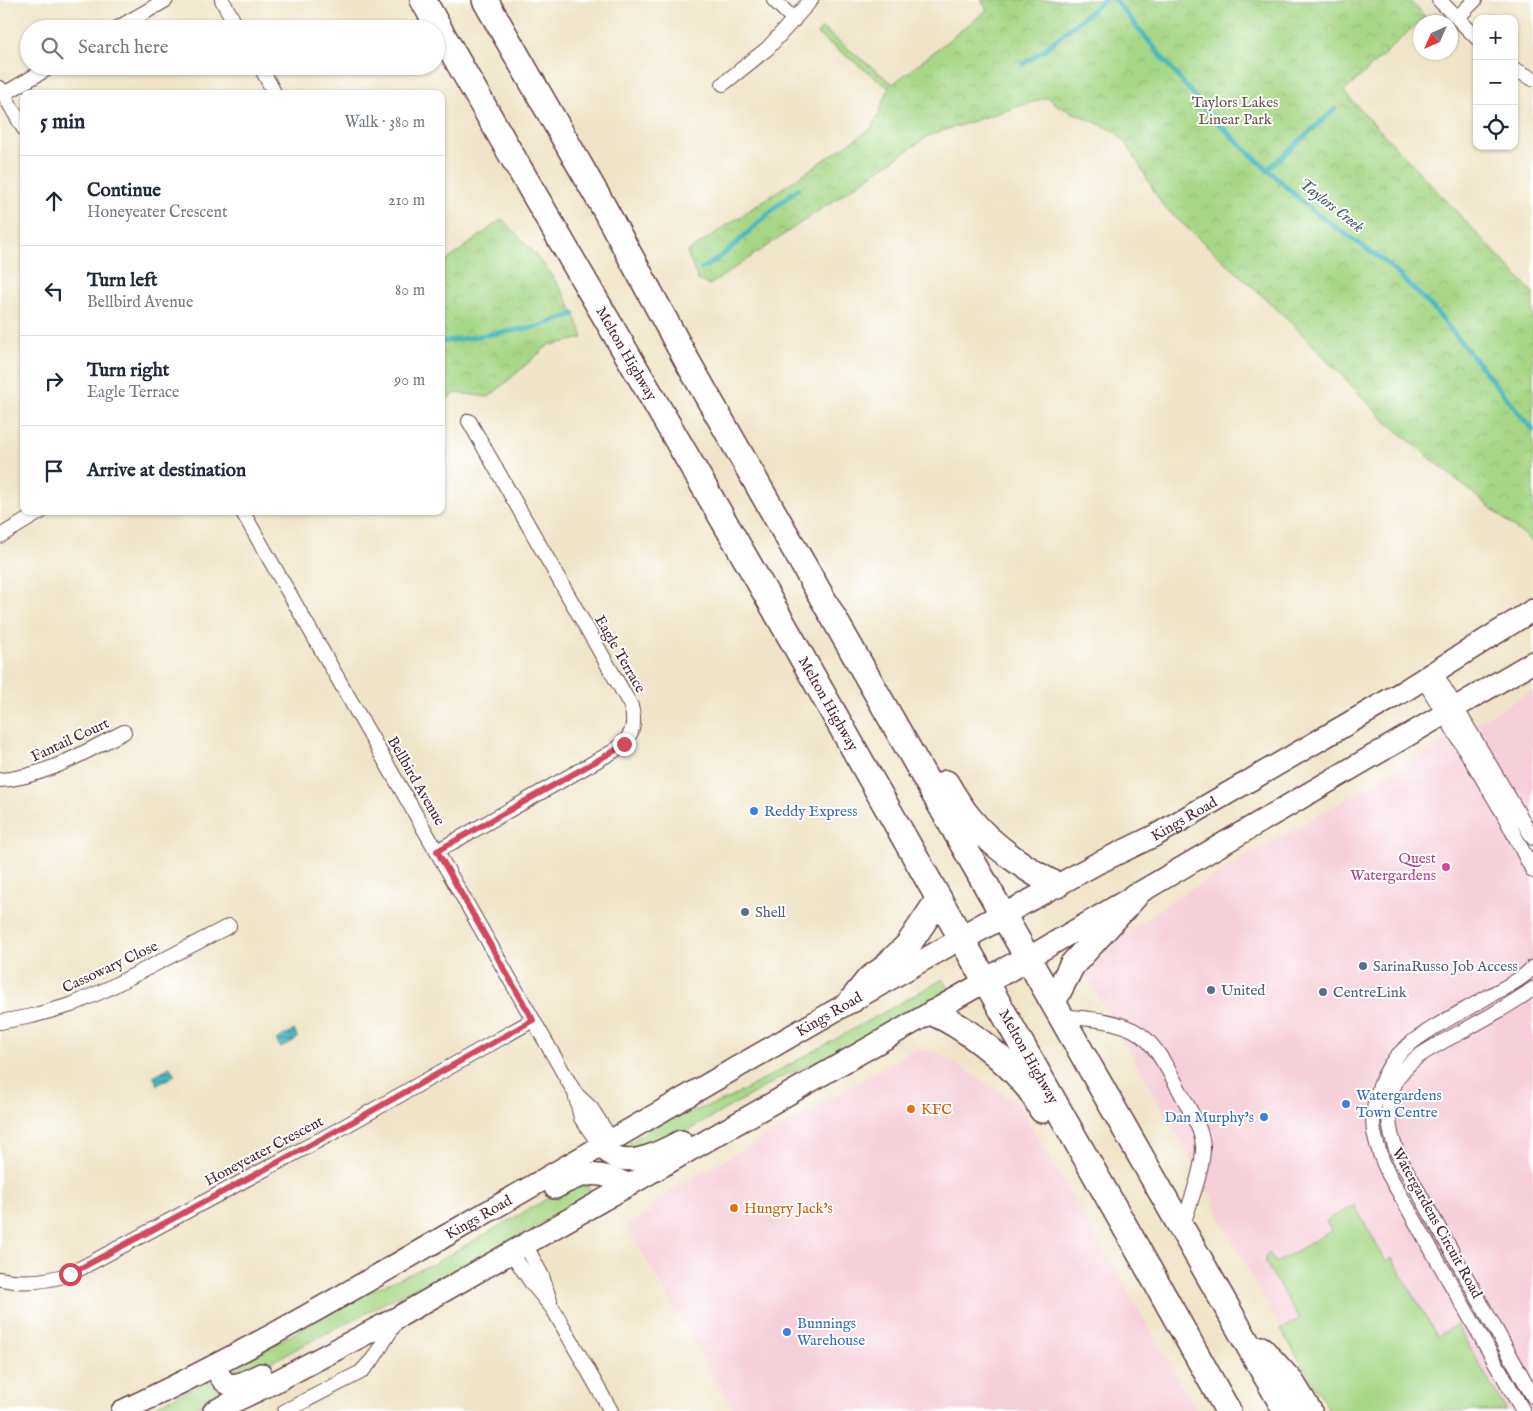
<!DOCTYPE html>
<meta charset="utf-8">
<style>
body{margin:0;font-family:"IM FELL English",serif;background:#f2f2f3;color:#1f2937}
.controls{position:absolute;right:15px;top:15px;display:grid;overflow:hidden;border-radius:10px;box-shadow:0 1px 4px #0004}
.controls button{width:45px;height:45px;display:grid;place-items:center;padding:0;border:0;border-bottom:1px solid #e0e1e3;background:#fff;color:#1f2937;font:25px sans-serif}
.compass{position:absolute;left:1413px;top:15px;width:45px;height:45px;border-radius:50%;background:#fff;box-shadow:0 1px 4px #0004;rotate:225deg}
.stop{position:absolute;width:15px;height:15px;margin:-11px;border:4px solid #d1495b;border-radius:50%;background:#fff}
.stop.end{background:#d1495b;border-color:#fff;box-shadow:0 1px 5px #0008}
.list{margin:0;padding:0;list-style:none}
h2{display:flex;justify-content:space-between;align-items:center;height:65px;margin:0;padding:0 20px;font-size:21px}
h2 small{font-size:16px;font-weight:400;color:#747a83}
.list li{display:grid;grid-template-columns:32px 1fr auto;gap:15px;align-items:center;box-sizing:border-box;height:90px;padding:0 20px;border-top:1px solid #e0e1e3}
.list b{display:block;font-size:19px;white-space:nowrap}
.list p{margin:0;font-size:16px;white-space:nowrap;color:#747a83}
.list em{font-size:16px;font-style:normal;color:#747a83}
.icon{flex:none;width:28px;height:28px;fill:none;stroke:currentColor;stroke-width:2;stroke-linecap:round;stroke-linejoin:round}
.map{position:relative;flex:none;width:1533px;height:1411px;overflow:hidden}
.search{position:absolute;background:#fff;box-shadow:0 1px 4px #0004;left:20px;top:20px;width:425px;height:55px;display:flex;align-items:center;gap:12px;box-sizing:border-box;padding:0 18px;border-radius:28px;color:#747a83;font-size:19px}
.panel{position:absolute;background:#fff;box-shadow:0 1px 4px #0004;left:20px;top:90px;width:425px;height:425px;border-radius:10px}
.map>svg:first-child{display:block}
</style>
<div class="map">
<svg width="1533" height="1411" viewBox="0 0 1533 1411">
<defs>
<pattern id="park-crowns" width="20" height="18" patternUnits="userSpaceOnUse" patternTransform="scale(1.25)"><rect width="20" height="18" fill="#a7d786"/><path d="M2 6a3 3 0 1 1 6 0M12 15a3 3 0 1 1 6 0" fill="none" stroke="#91b874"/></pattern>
<pattern id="water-rules" width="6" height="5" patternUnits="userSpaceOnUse" patternTransform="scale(1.25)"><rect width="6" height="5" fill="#47b7bf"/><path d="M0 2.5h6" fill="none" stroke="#3d949b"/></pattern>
</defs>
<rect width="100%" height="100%" fill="#fff"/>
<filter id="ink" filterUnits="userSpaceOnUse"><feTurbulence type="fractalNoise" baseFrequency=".02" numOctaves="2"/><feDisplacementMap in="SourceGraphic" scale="10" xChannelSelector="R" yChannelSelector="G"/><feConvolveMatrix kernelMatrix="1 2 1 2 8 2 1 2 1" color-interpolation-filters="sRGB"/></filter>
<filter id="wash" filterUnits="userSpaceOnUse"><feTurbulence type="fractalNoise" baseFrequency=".0096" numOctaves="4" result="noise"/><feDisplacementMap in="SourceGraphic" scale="20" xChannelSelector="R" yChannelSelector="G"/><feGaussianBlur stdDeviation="1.12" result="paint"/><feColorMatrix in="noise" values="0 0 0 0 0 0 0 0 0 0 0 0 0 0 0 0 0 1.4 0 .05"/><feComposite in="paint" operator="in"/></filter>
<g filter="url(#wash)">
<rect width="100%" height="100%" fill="#efe4c7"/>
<path fill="#f5cfd9" d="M1533 690V1411H1330L1281 1330 1218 1214 1212 1196 1085 974 1129 931 1174 899Z
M921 1049 937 1052 1018 1103 1197 1411H734L626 1225 651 1212 654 1201 914 1050Z"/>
<path fill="#a7d786" stroke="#787b58" d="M943 979 948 988 937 997 845 1050 784 1076 673 1139 655 1147 624 1150 625 1146 657 1124 723 1101 739 1093Z
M588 1185 590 1192 584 1199 464 1267 402 1294 242 1377 232 1376 234 1370 252 1357 368 1292 435 1263 559 1192Z
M1354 1205 1386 1261 1392 1258 1437 1336 1457 1325 1504 1407 1505 1411H1330L1281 1330 1299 1319 1266 1263 1265 1256 1269 1252 1275 1263 1281 1260 1331 1231 1326 1221Z
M209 1380 221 1393C201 1411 173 1411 146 1411Z"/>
<path fill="url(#park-crowns)" stroke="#787b58" d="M981 0H1409L1425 16 1344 92 1533 293V543L1383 419 1290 321 1162 205 1127 144 1113 130 1058 106 1048 97 930 135 717 280 709 285 698 280 687 252 872 128 889 88 817 34 822 28 893 84 987 10Z
M502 219C536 253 569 290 583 338L552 345 551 343 489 397 456 393 441 402V265Z"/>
<path fill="url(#water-rules)" stroke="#486b75" d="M294 1030 298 1038 281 1048 276 1040Z
M170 1067 175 1075 158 1085 153 1076Z"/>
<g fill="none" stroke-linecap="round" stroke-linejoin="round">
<path stroke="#47b7bf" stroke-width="5" d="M1115 0 1208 113 1245 149 1313 211 1388 264 1433 308 1533 430
M1023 64 1043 51 1104 0
M1267 170 1335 109
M701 269C738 249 763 213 798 189
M441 342 537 327 574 314"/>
</g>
</g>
<g filter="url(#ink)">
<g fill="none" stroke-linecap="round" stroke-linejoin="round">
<g stroke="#633d42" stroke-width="16">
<path id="street" d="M222 0 238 29
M774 0 794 20
M1439 0 1477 38
M1457 18 1475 0
M116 29 166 0
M260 66 275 94
M1514 69 1533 79
M723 84 768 48 811 0
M0 88 24 129
M4 94 52 66
M242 511 575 1093 581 1118 601 1147
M0 536 42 511
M1435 672 1533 838
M1423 679 1503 813 1533 871
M0 780C46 777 84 752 124 732
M437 851 614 751C631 738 637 728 631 706L469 421
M1533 989C1510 1005 1485 1019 1461 1032 1446 1040 1429 1048 1415 1059 1382 1085 1384 1124 1400 1159L1533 1396
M1061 1016C1089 1019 1126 1019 1147 1040 1161 1054 1173 1078 1182 1095 1190 1111 1202 1128 1203 1147 1203 1172 1189 1204 1182 1228
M0 1022 32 1016 71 1005 107 989 229 926
M575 1093 591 1108 612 1141
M525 1244 542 1276 550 1301
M511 1252 531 1282 553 1309 611 1411
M0 1279C23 1284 48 1281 70 1274L338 1130 533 1020
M285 1411 361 1372 373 1359 398 1319
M1523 1411 1389 1175C1382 1161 1377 1147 1374 1132 1370 1104 1383 1067 1404 1049 1429 1027 1461 1013 1489 996 1503 988 1522 980 1533 967"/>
</g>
<g stroke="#633d42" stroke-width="24">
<g id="primary">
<path id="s1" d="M1003 915 1096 864 1156 835 1404 691 1533 610"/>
<path d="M1028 958 1533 662"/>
<path d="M601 1147C606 1151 611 1156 617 1158 637 1165 663 1150 681 1141"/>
<path d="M555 1188C585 1171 598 1170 630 1185"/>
<path d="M216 1365C218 1374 221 1381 230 1385L242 1383 261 1374"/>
<path id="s2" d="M122 1411C237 1358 345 1294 454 1231 624 1134 792 1034 962 938"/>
<path d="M214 1411 269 1385 400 1316 986 981"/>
</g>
</g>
<g stroke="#633d42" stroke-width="28">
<g id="highway">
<path id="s3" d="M423 0C536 201 655 400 770 601 924 870 1077 1140 1228 1411"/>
<path d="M485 0 603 206 686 359 1286 1411"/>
<path d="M946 783C953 795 961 808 970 819 988 842 1030 873 1057 885"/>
<path d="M962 938 1003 915"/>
<path d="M986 981 1028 958"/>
<path d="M852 1000 869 979 882 970 908 945 939 899"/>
<path d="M1053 1002 1072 965 1135 896"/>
<path d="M933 1013C964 1026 1004 1058 1025 1084 1032 1091 1037 1101 1042 1110"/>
<path d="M1261 1349 1292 1383 1309 1411"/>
</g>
</g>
<use href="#street" stroke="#fff" stroke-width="14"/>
<use href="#primary" stroke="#fff" stroke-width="21"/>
<use href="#highway" stroke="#fff" stroke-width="25"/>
</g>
</g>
<g fill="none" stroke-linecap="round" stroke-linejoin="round" filter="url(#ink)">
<path stroke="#d1495b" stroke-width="6" d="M70 1274 338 1130 533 1020 437 851 614 751 624 744"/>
</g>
<g fill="#3f7fe0" stroke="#fff" stroke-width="2">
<circle cx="754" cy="811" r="5"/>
<circle cx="1346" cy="1104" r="5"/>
<circle cx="1264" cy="1117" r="5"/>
<circle cx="787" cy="1332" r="5"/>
</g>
<circle fill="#d1479c" stroke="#fff" stroke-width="2" cx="1446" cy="867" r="5"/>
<g fill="#5c6f8a" stroke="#fff" stroke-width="2">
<circle cx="745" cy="912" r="5"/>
<circle cx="1363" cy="966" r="5"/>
<circle cx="1211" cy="990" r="5"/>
<circle cx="1323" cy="992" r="5"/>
</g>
<g fill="#e8710a" stroke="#fff" stroke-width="2">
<circle cx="911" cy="1109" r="5"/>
<circle cx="734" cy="1208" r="5"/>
</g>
<g text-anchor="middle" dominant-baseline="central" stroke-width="4" stroke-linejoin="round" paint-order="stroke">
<g font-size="15" fill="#665646" stroke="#fff">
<text x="1235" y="102">Taylors Lakes<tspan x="1235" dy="17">Linear Park</tspan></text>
</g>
<g font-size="15" fill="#4a1f2b" stroke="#fff">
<text stroke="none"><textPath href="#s3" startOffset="408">Melton Highway</textPath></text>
<text transform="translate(620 654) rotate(60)">Eagle Terrace</text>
<text stroke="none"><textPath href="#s3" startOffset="812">Melton Highway</textPath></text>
<text transform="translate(70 740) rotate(-25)">Fantail Court</text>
<text transform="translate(416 781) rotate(60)">Bellbird Avenue</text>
<text stroke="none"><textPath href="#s1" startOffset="205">Kings Road</textPath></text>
<text transform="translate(110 967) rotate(-25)">Cassowary Close</text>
<text stroke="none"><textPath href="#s2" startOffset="811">Kings Road</textPath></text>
<text stroke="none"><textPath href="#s3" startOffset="1218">Melton Highway</textPath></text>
<text transform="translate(264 1151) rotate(-28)">Honeyeater Crescent</text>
<text stroke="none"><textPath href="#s2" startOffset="406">Kings Road</textPath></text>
<text transform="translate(1437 1223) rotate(61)">Watergardens Circuit Road</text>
</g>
<g font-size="15" fill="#366cbe" stroke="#fff" text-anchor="start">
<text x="764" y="811">Reddy Express</text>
<text x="1356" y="1095">Watergardens<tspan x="1356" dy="17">Town Centre</tspan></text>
<text x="1254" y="1117" text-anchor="end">Dan Murphy's</text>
<text x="797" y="1323">Bunnings<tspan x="797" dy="17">Warehouse</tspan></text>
</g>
<g font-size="15" fill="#b23c85" stroke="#fff" text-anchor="end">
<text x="1436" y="858">Quest<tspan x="1436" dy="17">Watergardens</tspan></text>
</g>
<g font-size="15" fill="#4e5e75" stroke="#fff" text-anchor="start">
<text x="755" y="912">Shell</text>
<text x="1373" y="966">SarinaRusso Job Access</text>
<text x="1221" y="990">United</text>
<text x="1333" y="992">CentreLink</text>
</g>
<g font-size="15" fill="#c56008" stroke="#fff" text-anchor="start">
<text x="921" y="1109">KFC</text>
<text x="744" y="1208">Hungry Jack's</text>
</g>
<g font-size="16" font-style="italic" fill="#495c66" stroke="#fff">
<text transform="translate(1331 206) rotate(38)">Taylors Creek</text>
</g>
</g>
</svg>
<div class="controls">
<button>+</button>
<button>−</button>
<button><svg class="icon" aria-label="locate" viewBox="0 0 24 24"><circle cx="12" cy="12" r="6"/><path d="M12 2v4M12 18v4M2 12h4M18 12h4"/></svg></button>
</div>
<svg class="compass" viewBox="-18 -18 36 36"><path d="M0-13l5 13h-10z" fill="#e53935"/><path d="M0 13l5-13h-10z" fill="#747a83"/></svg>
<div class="stop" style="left:70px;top:1274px"></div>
<div class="stop end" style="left:624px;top:744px"></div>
<div class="search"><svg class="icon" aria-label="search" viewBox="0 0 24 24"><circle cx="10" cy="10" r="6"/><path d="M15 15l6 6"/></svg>Search here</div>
<section class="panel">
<h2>5 min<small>Walk · 380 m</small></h2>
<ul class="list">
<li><svg class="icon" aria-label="ahead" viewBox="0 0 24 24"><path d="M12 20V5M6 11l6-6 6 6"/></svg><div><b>Continue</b><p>Honeyeater Crescent</p></div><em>210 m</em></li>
<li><svg class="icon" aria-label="left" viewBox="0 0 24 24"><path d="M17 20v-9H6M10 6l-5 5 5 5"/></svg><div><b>Turn left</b><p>Bellbird Avenue</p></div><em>80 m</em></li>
<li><svg class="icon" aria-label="right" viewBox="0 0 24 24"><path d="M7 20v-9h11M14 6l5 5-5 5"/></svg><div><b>Turn right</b><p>Eagle Terrace</p></div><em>90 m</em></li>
<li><svg class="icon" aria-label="arrive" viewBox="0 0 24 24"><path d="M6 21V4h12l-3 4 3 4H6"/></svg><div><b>Arrive at destination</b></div></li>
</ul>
</section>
</div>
